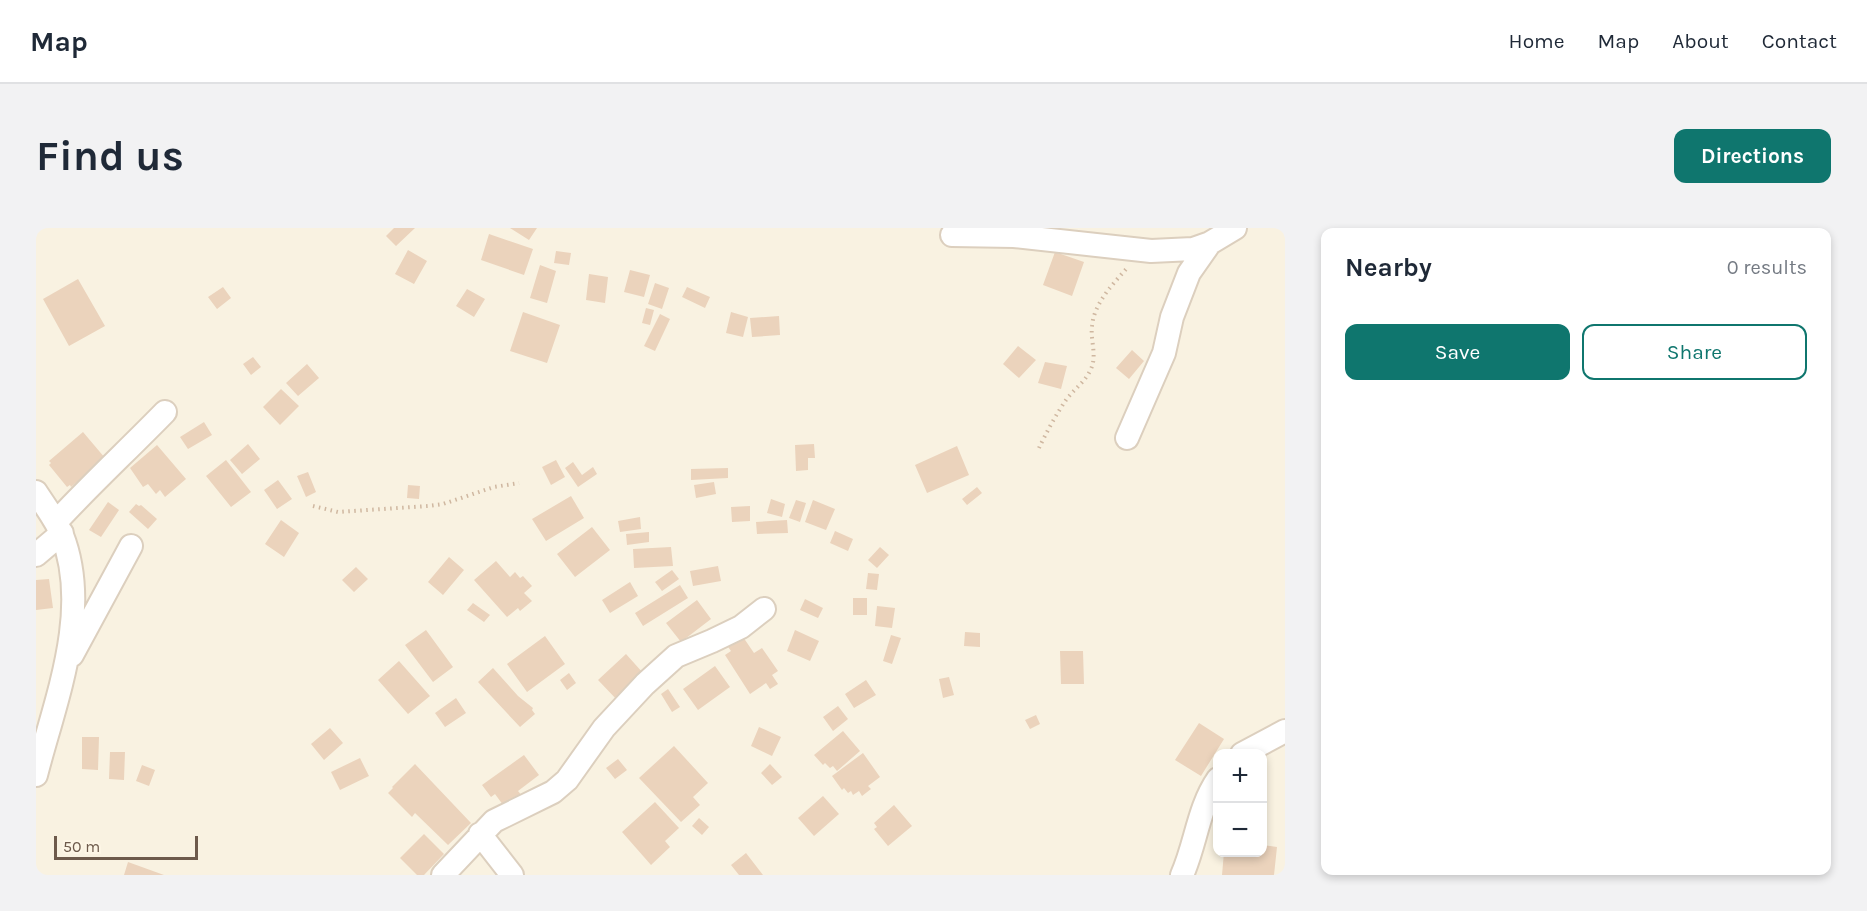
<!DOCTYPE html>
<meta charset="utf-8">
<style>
body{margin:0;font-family:Karla,sans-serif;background:#f2f2f3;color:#1f2937}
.controls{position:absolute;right:18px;bottom:18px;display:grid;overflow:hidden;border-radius:12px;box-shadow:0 3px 9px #0003}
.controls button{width:54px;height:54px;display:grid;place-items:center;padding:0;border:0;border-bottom:2px solid #e0e1e3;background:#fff;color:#1f2937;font:30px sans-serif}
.scale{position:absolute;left:18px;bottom:15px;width:144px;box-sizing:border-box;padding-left:6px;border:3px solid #6d5a4b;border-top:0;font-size:16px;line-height:21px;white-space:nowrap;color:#6d5a4b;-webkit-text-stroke:4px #fdf6e6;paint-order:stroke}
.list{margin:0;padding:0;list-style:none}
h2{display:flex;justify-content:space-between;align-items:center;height:78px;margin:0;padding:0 24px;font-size:26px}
h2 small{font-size:20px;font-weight:400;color:#747a83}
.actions{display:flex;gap:12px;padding:18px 24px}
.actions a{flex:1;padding:14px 0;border:2px solid #0f766e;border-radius:12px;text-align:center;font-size:21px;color:#0f766e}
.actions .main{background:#0f766e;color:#fff}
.map{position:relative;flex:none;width:1249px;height:647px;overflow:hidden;border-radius:12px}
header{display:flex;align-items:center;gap:36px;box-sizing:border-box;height:84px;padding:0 30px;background:#fff;border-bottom:2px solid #e0e1e3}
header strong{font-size:28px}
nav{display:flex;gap:33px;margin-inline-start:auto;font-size:21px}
.intro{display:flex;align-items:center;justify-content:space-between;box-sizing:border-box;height:144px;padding:0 36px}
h1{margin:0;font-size:42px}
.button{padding:15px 27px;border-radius:12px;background:#0f766e;color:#fff;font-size:21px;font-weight:700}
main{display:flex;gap:36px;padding:0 36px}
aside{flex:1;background:#fff;border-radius:12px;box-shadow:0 3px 9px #0003}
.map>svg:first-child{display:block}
</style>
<header>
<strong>Map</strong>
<nav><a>Home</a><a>Map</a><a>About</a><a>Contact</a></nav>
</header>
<div class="intro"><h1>Find us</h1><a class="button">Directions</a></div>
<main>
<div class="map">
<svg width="1249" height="647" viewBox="0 0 1249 647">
<rect width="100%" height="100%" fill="#f9f2e1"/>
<path fill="#ebd3bc" d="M358 0H379L360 18 350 8Z
M474 0H501L493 12Z
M453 6 497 21 488 47 445 32Z
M372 22 391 33 378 56 359 46Z
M520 23 535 25 533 37 518 35Z
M1019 24 1048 34 1036 68 1007 57Z
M504 37 520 43 511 75 494 70Z
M594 42 614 47 608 69 588 64Z
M553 46 572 49 569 75 550 72Z
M42 51 69 98 33 118 7 71Z
M619 55 633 60 626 81 612 76Z
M187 59 195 70 181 81 172 69Z
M651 59 674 69 669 80 646 69Z
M431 61 449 71 438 89 420 78Z
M610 80 618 82 614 97 606 95Z
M487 84 524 97 511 135 474 123Z
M695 84 712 89 707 109 690 105Z
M624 86 634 91 619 123 608 118Z
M743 88 744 107 716 109 714 90Z
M982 118 1000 132 983 150 967 136Z
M1096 122 1108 133 1093 151 1080 140Z
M217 129 225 139 215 147 207 136Z
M1009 134 1031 138 1025 161 1002 155Z
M271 136 283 150 262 168 250 155Z
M245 161 263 178 244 197 227 179Z
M168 194 176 207 152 221 144 209Z
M47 204 69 230 35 259 34 257 31 259 13 237 15 235 13 233Z
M212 216 224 231 206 246 194 232Z
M778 216 779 230H772V242L760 243 759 217Z
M121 217 150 251 129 269 124 262 120 266 112 256 107 259 94 240Z
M921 218 933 247 891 265 879 237Z
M190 232 215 264 195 279 170 248Z
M520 232 529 249 515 257 506 239Z
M537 234 546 247 557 239 561 246 542 259 529 240Z
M692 240V250L655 252V241Z
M272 244 280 264 270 269 261 248Z
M242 252 256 271 241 281 228 262Z
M678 254 680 266 660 270 658 257Z
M372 257 384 258 383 271 371 270Z
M941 259 946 265 931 277 926 271Z
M535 268 548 290 510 313 496 291Z
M735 271 749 276 746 289 731 285Z
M760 272 770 275 764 294 753 290Z
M777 272 799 281 790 302 769 294Z
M72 274 83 282 65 309 53 302Z
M100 276 103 278 105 277 121 291 112 301 93 284Z
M714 278V293L696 294 695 279Z
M604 289 605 301 584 304 582 293Z
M245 292 263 305 248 329 229 316Z
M751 292 752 305 721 306 720 294Z
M556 299 574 322 539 349 521 326Z
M799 303 817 311 812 323 794 315Z
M613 304V314L591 317 590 306Z
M635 319 637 338 598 340 597 321Z
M844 319 853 327 841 340 832 332Z
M413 329 428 342 407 367 392 354Z
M460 333 474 349 479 344 484 350 487 348 496 358 488 365 496 373 484 383 482 380 471 389 438 352Z
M682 338 685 353 657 358 654 343Z
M320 339 332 351 318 364 306 352Z
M636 342 643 351 626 363 619 354Z
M832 345 843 346 841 362 830 361Z
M13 351 17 380 0 382V352Z
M594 354 602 368 574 385 566 372Z
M644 357 652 370 607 398 599 385Z
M817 370H831V387H817Z
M769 371 787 380 782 390 764 382Z
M661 372 675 391 645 414 630 395Z
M437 375 454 387 448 394 431 382Z
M841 378 859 380 856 400 839 398Z
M390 402 417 439 397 454 369 417Z
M759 402 783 413 774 433 751 423Z
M929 404 944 405V419L928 418Z
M705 406 718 425 726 420 742 443 736 447 742 456 734 461 730 455 714 466 689 427 695 423 690 416Z
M855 407 865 410 856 436 847 433Z
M509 408 529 436 491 464 471 436Z
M1024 423H1047L1048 456H1025Z
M590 426 607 445 583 474 562 452Z
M363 433 394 468 372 486 342 452Z
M679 438 694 459 662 482 647 461Z
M457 440 482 468 497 480 496 482 499 486 484 499 442 454Z
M533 445 540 455 531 462 524 452Z
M913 449 918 467 907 470 903 451Z
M830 452 840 467 818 480 809 466Z
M632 461 644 479 636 484 625 466Z
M420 470 430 485 409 499 399 485Z
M802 478 812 491 797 503 787 489Z
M1000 487 1004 496 994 501 989 492Z
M1163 495 1188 511 1165 548 1139 532Z
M723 499 745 509 736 528 715 518Z
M294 500 307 515 288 532 275 516Z
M807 503 824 523 801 543 797 538 794 540 789 535 787 537 778 527Z
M46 509H63L62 542 46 541Z
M638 518 672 555 657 569 664 577 645 594 603 550Z
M74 524H89L88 552 73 551Z
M827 525 844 549 832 558 835 561 826 568 823 563 817 567 815 563 812 565 808 560 806 562 796 548Z
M488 527 503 547 482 563 487 569 470 581 459 566 455 569 446 557Z
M324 530 333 548 304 562 295 544Z
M582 531 591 542 579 551 570 540Z
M379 536 435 595 412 617 379 585 376 589 352 565 357 560 356 559Z
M734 536 746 549 736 557 725 545Z
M106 537 119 542 113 558 100 553Z
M787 568 803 586 778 608 762 590Z
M619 574 643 600 629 613 634 619 615 637 586 604Z
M858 577 876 598 852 618 838 601 841 599 838 595Z
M663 590 673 599 666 607 656 598Z
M388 606 408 626 388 647H381L364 630Z
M1226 617 1241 619 1238 647H1186L1188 624H1226Z
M710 625 727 647H703L695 637Z
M92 634 128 647H88Z"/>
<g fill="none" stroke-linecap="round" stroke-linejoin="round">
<g stroke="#dccfbe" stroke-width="26">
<path id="minor" d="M916 7 978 8 1115 23 1157 21 1174 15 1199 0
M1091 210 1128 125 1136 89 1153 45 1174 15
M0 264C9 278 20 292 26 307 56 383 19 473 0 547
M20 294C55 256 93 221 129 184
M0 327 26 305
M36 427 95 318
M1206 526 1249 503
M444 606 476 647
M407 647 458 593 517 564 531 552 568 500 609 456 640 428 676 413 705 399 728 381
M1146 647C1160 616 1162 580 1182 551"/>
</g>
<path stroke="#cfb7a0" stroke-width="4" stroke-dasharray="1.5 4.5" stroke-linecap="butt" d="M1003 220C1010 205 1021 185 1030 172 1038 161 1048 155 1054 143 1062 128 1054 113 1056 98 1058 75 1077 56 1092 39
M277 278 302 284 392 278 407 276 458 259 483 255"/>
<use href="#minor" stroke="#fff" stroke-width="22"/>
</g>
</svg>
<div class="controls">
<button>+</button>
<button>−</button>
</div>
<div class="scale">50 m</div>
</div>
<aside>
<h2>Nearby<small>0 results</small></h2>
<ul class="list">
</ul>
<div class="actions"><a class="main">Save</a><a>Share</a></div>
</aside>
</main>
